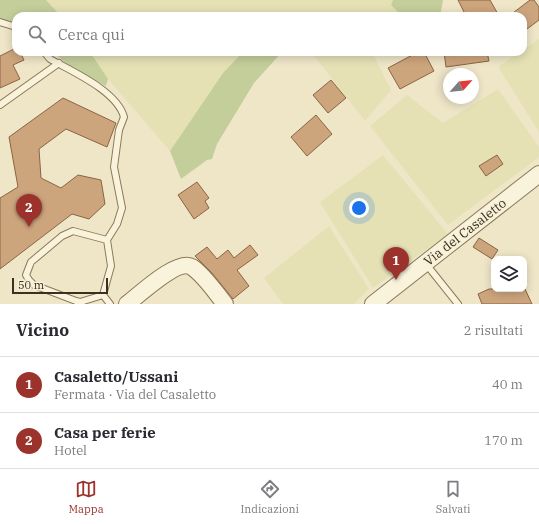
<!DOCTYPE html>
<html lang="it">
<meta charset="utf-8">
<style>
body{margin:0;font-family:"IBM Plex Serif",serif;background:#f7f7f7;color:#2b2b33}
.controls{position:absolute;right:12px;bottom:12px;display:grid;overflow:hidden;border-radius:8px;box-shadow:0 2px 10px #0003}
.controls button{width:36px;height:36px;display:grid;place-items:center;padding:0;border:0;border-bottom:1px solid #e1e1e2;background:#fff;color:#2b2b33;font:20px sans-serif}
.compass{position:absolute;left:443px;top:68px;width:36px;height:36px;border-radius:50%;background:#fff;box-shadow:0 2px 10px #0003;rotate:63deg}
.scale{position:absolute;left:12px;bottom:10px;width:96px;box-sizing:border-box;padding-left:4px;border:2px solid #3c2f20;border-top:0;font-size:11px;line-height:14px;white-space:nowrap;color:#3c2f20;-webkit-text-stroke:3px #f6f0d7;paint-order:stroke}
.you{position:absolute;left:359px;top:208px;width:14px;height:14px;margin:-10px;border:3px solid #fff;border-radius:50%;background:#1a73e8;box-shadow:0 0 0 6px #1a73e833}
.badge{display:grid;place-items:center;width:26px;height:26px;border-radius:50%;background:#9b332c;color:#fff;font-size:13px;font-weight:700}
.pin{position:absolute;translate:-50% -33px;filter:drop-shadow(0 1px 2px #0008)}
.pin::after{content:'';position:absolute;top:21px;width:14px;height:12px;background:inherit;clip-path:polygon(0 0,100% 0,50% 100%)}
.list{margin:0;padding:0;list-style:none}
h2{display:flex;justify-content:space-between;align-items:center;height:52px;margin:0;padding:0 16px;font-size:17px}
h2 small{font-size:13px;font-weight:400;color:#7c7c81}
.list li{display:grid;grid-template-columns:26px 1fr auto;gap:12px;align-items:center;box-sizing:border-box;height:56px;padding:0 16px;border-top:1px solid #e1e1e2}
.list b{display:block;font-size:15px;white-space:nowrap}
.list p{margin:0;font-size:13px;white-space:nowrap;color:#7c7c81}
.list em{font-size:13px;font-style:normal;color:#7c7c81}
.icon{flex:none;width:22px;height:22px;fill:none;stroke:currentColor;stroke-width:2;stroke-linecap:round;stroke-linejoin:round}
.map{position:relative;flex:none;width:539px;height:304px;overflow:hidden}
.search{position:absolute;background:#fff;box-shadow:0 2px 10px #0003;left:12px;right:12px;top:12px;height:44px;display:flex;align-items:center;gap:10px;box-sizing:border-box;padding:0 14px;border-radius:12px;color:#7c7c81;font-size:15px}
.sheet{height:164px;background:#fff}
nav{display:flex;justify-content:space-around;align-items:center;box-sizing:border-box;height:56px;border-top:1px solid #e1e1e2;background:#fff;font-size:11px;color:#7c7c81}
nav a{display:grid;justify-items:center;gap:2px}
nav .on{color:#9b332c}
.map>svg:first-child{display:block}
</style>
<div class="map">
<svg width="539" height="304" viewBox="0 0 539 304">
<rect width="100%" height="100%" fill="#efe6c8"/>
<path fill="#e5e1b5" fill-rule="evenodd" d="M46 0H393L391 5 402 16H61Z
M539 39V132L498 67 520 52H523V50Z
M90 52H243L223 73 170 151 108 79Z
M311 52H372L391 90 365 121Z
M498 89 539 147V157L448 225 370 126 407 95 443 123ZM497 155 503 164 486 176 480 166Z
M383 155 448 234 373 288 320 202Z
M329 226 369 289 354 304H283L264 278Z"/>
<path fill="#c4ce9b" d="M0 0H46L61 16H16V23L0 19Z
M393 0H443L440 16H402L391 5Z
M53 52H90L108 79 106 86 68 65Z
M243 52H282L254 83 217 144 212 159 207 160 181 179 170 151 223 73Z"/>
<path fill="#cda57d" stroke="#8b6442" d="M458 0H490L499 16H466Z
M530 0H534L539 7V20L523 32V16H509Z
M16 48V52H20L24 60 13 65 20 79 0 88V56Z
M418 52H424L434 71 400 89 388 68Z
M444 52H487L489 61 446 67Z
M331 80 346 98 328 113 313 95Z
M63 98 116 123 107 147 66 129 39 149 41 178 61 188 78 175 101 180 105 204 89 219 72 214 0 269V198L18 187 9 137Z
M316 115 332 134 307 156 291 137Z
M497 155 503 164 486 176 479 166Z
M197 182 209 198 205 201 209 208 194 219 178 195Z
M479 238 498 250 492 259 473 247Z
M250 245 258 255 237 270 249 286 233 299 212 273 195 256 207 247 217 259 228 250 234 258Z
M489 289H525L532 304H482L478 294Z"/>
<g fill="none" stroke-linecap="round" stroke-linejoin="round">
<g stroke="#8b795c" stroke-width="8">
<path id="service" d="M0 22 16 27
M44 52 50 59C73 72 117 91 124 117L119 130 114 167 122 208 117 224 107 240 111 266 103 295
M0 105 59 63
M426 264 458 304
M103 295 80 302 76 301 34 285 29 280 26 275 31 262 62 236 73 231 107 240
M103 295 110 304"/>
</g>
<g stroke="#8b795c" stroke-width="18">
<path id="tertiary" d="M127 304C139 295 178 258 192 267 205 276 215 292 225 304
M373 304 539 174"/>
</g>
<use href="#service" stroke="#f9f3db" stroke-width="6"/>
<use href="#tertiary" stroke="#f9f3db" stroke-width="16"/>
</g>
<g text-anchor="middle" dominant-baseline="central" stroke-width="3" stroke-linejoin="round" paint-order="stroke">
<g font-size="13" fill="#3c2f20" stroke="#f6f0d7">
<text transform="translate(465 232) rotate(-38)">Via del Casaletto</text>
</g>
</g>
</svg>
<div class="controls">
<button><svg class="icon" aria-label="layers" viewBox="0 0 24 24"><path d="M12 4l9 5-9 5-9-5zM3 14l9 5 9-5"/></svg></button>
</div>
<svg class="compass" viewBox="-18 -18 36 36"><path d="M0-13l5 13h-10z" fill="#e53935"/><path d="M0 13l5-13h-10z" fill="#7c7c81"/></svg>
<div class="scale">50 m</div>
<div class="you"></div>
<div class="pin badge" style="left:396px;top:280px">1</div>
<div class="pin badge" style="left:29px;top:227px">2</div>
<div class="search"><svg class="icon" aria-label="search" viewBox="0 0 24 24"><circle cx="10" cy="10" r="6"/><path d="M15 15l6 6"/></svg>Cerca qui</div>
</div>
<section class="sheet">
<h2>Vicino<small>2 risultati</small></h2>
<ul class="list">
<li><span class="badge">1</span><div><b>Casaletto/Ussani</b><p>Fermata · Via del Casaletto</p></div><em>40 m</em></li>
<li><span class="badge">2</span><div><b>Casa per ferie</b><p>Hotel</p></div><em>170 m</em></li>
</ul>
</section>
<nav>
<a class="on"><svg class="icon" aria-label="map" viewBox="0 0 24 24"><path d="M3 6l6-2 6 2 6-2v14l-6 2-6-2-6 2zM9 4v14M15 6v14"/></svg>Mappa</a>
<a><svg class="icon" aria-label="directions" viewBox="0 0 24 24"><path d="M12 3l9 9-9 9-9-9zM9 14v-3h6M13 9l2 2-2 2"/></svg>Indicazioni</a>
<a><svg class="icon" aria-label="saved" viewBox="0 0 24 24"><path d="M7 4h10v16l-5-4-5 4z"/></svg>Salvati</a>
</nav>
